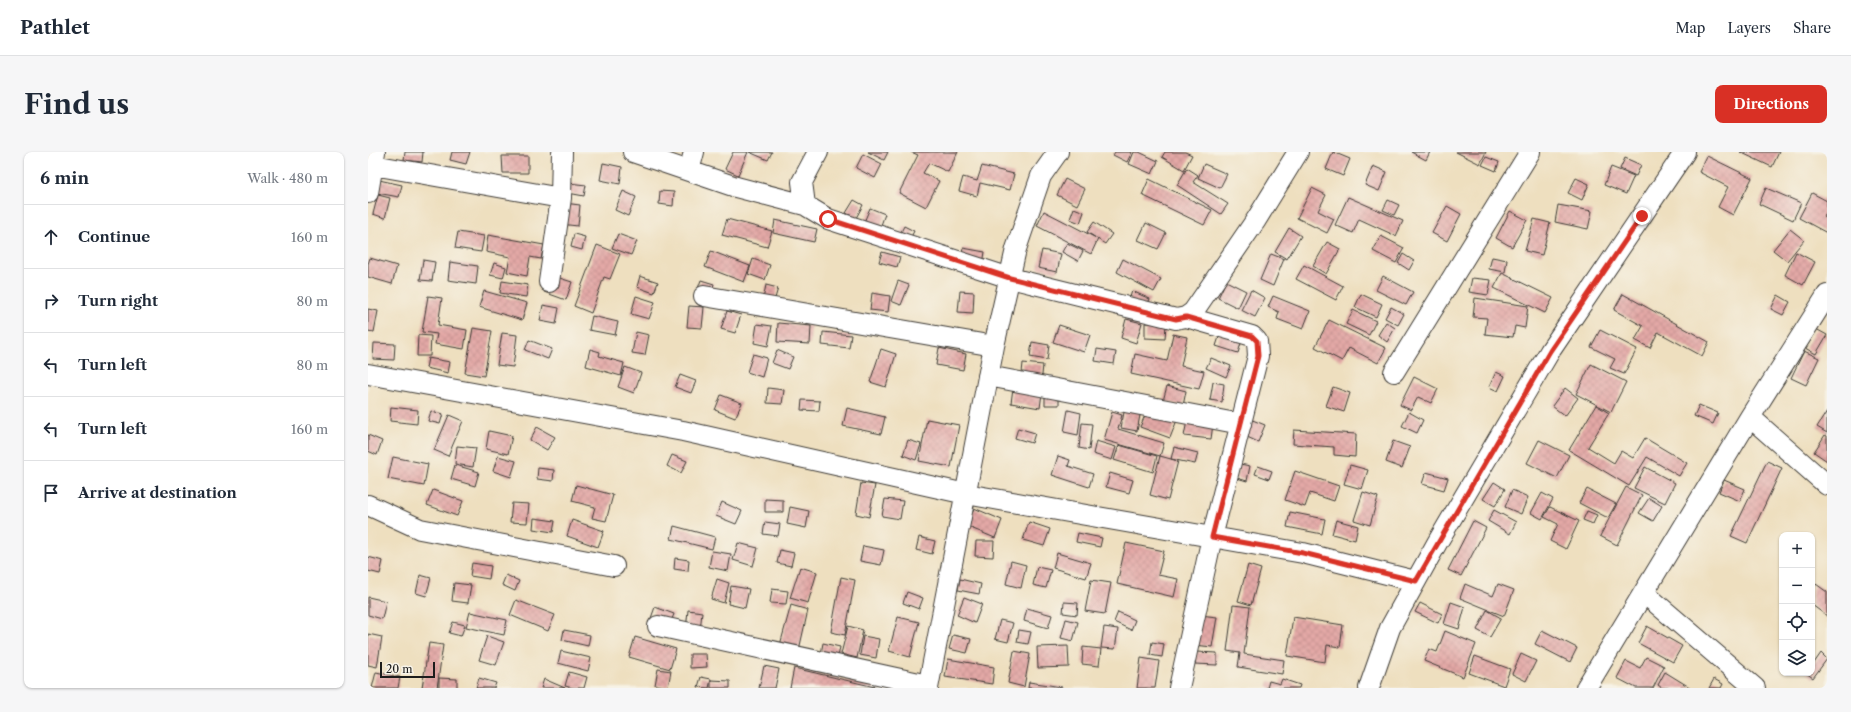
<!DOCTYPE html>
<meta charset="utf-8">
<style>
body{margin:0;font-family:"Libre Caslon Text",serif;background:#f6f6f7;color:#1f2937}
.controls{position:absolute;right:12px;bottom:12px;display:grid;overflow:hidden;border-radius:8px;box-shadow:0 1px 3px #0004}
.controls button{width:36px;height:36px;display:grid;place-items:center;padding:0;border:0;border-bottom:1px solid #e0e1e3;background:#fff;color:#1f2937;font:20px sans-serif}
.scale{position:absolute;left:12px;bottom:10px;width:55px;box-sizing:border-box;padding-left:4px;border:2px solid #1c1c1c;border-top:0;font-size:11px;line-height:14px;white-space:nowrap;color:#1c1c1c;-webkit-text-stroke:3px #f7f3e8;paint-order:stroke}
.stop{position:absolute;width:12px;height:12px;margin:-9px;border:3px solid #d93025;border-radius:50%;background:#fff}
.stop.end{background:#d93025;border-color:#fff;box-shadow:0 1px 4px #0008}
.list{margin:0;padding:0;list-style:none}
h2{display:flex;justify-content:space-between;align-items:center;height:52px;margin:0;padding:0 16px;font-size:17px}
h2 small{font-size:13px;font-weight:400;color:#747a83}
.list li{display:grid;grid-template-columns:26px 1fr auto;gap:12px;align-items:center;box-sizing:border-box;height:64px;padding:0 16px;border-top:1px solid #e0e1e3}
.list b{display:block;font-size:15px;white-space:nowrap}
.list em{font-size:13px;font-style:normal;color:#747a83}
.icon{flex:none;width:22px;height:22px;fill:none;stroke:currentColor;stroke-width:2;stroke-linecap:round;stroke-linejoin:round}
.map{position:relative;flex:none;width:1459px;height:536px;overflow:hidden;border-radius:8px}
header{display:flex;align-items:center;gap:24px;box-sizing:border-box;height:56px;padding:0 20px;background:#fff;border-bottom:1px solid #e0e1e3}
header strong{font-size:19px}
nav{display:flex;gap:22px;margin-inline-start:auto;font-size:14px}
.intro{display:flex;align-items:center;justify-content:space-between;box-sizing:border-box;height:96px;padding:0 24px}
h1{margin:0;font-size:28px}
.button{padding:10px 18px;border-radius:8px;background:#d93025;color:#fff;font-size:14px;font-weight:700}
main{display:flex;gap:24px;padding:0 24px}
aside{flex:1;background:#fff;border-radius:8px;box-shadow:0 1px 3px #0004}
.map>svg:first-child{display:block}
</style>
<header>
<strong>Pathlet</strong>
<nav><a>Map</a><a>Layers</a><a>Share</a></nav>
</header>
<div class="intro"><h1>Find us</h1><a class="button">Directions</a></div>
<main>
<aside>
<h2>6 min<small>Walk · 480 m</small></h2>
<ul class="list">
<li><svg class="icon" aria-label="ahead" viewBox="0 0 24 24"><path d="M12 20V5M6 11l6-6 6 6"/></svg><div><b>Continue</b></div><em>160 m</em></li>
<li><svg class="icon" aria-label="right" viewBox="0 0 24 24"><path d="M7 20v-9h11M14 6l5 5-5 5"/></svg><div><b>Turn right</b></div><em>80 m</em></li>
<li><svg class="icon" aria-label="left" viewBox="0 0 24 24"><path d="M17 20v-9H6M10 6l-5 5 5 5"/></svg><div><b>Turn left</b></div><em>80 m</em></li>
<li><svg class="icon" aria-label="left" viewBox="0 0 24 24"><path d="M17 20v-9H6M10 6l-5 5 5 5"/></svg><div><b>Turn left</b></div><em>160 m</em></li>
<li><svg class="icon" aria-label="arrive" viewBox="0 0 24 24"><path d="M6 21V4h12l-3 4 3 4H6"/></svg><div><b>Arrive at destination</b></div></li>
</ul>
</aside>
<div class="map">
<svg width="1459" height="536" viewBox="0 0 1459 536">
<defs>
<pattern id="building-cross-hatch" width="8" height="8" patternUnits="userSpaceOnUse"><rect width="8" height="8" fill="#e3a8a6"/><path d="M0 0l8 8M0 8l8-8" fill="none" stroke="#c2908e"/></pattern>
</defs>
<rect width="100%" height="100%" fill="#f7f3e8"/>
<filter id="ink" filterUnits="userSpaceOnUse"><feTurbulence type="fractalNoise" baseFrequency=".025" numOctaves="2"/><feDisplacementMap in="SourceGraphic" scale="8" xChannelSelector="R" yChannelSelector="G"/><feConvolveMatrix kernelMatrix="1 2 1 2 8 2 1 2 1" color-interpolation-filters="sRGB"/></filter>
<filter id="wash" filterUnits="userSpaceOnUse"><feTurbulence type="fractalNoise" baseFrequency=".012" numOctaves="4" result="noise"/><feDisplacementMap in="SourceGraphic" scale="16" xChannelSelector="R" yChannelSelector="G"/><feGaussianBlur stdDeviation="0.9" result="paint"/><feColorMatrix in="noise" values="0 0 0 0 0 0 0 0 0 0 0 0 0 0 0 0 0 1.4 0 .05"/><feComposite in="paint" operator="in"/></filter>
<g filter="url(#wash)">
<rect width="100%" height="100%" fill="#eedfbf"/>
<g id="blocks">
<path fill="url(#building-cross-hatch)" d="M37 0H55L54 10 36 8Z
M84 0H102L98 12 82 8Z
M365 0H380L370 23 357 17Z
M381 0H404L400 8Z
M500 0H520L516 8Z
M543 0H590L580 20 561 11 555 21 571 29 558 55 531 41 550 3Z
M747 0H764L759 10 745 3Z
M766 0H771L790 9 784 22 761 12Z
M797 0H817L824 3 816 18 794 5Z
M965 0 982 7 975 24 958 17Z
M1043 0H1062L1058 8Z
M1088 0H1118L1112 12Z
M1372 0H1411L1404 15Z
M495 2 514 12 507 26 488 16Z
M134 4H160V21H135Z
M1339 4 1384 26 1365 63 1350 55 1360 35 1331 20Z
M1118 5 1131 10 1128 19 1114 13Z
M1257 6 1273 13 1268 24 1252 17Z
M235 11 254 15 252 32 232 28Z
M836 12 859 22 852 36 830 26Z
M614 14 646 22 642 38 612 31 609 44 591 39 595 25 609 29Z
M1005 14 1019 20 1011 39 997 33Z
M1243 15 1266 24 1258 42 1236 33Z
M819 16 830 23 825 30 860 52 853 62 809 33Z
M1208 26 1221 32 1214 48 1200 41Z
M697 27 717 37 709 53 689 43Z
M781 27 844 58 836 73 774 43Z
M11 28 34 33 31 45 9 41Z
M201 31 218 33 216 44 200 41Z
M944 36 958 43 950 59 966 67 959 81 929 66Z
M1398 36 1433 51 1425 68 1391 52Z
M255 39 268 45 260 64 247 58Z
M292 39 306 40 305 54 291 52Z
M1444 41 1459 49V59L1456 65 1459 67V81L1431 66Z
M10 43 22 46 17 66 5 62Z
M980 45 1035 69 1028 84 991 67 985 81 967 73Z
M486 48 495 53 488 66 478 61Z
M1020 48 1031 53 1026 63 1015 58Z
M196 51 212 53 210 74 192 72Z
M1190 53 1224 59 1220 77 1187 70Z
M1079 54 1093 62 1079 89 1064 81Z
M502 56 517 62 512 76 496 70Z
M706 56 716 60 712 71 702 67Z
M676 59 730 87 723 102 669 74Z
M1142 59 1159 68 1144 95 1128 86Z
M359 67 404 79 399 95 354 83Z
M1166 67 1182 71 1174 103 1157 99Z
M407 68 449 77 446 90 405 81Z
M726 70 744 82 737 92 719 80Z
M778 71 798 81 790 97 770 88Z
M536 74 546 79 541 89 531 84Z
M921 76 933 84 919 107 907 100Z
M1422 77 1436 88 1419 109 1405 98Z
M90 80 116 84 113 100 87 96Z
M206 82 217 85 214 98 203 95Z
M250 82 269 89 263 103 244 96Z
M120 83 176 93 173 107 162 105 159 124 139 120 142 105 118 100Z
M1013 84 1036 96 1028 111 1005 99Z
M959 90 972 97 958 122 945 114Z
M699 91 715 99 710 109 694 100Z
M229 93 252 102 242 127 236 125 223 161 206 154Z
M595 96 617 100 615 112 593 107Z
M674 98 693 102 689 120 670 116Z
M343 99 382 114 376 130 337 115Z
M514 100 532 105 529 115 511 110Z
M1428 100 1447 110 1435 133 1417 123Z
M903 102 916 107 905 134 892 128Z
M1035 102 1046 109 1041 118 1030 111Z
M1124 105 1139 108 1137 120 1121 117Z
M2 106 29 114 24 132 0 125V112Z
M385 107 402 113 397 128 380 122Z
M755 107 793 127 786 140 749 120Z
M55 108 67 110 64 129 52 128Z
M82 110 110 114 108 132 80 128Z
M126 111 138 115 135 126 122 123Z
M936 113 975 134 968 148 928 127Z
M1134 121 1185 146 1177 161 1126 136Z
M182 123 204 130 198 148 176 140Z
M272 124 290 130 286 141 269 135Z
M1015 124 1045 140 1038 153 1008 138Z
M1104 126 1123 128 1120 143 1101 140Z
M333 128 346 132 342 144 329 139Z
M134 129 160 133 158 145 132 141Z
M530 129 541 133 533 153 523 149Z
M858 129 878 139 870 156 850 146Z
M398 133 410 136 406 150 395 147Z
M883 138 897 146 887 165 873 158Z
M116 139 159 151 154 168 111 155Z
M592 139 606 140 605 161 590 160Z
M764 139 782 147 778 155 761 148Z
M504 141 522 144 520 160 502 158Z
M993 142 1014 152 1008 165 987 155Z
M1255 142 1341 190 1334 204 1290 180 1282 196 1267 188 1275 174 1246 158Z
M1410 143 1422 150 1415 163 1403 157Z
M60 144 74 146 70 173 99 178 96 197 67 192 69 182 54 180Z
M268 144 287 150 281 167 263 162Z
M905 144 942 159 935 177 909 167 911 160 900 155Z
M1107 146 1160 154 1157 176 1147 174 1145 185 1117 182 1119 166 1105 165Z
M175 153 191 156 188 172 172 169Z
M321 154 336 155 334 176 319 175Z
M1023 155 1036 162 1030 173 1017 166Z
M0 157 10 159 6 180 0 179Z
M985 158 1008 169 1001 183 978 172Z
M359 159 373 163 367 181 353 177Z
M224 164 250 170 247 183 221 178Z
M758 167 774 171 768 191 753 186Z
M961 168 1018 196 1010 211 981 196 974 209 947 195Z
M1018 170 1027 176 1019 190 1010 183Z
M410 171 443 174 442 192 409 190Z
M777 171 798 172 797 187 777 186Z
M389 172 404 174 400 194 386 191Z
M691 173 722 183 716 200 685 190Z
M105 176 124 179 116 224 97 221Z
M1448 177 1459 183 1448 202 1437 196Z
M1232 178 1269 197 1256 222 1242 216 1247 207 1223 195Z
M268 180 281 183 277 203 264 201Z
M455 180 483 183 481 196 454 193Z
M134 181 149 183 145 215 129 213Z
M805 182 819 185 813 214 836 219 831 237 763 222 767 202 799 209Z
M852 182 874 188 870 201 848 194Z
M50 183 63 184 62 204H49Z
M161 188 184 197 180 207 157 198Z
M664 190 681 193 679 208 662 205Z
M6 191 27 192 26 208 5 207Z
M571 196 598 202 595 218 568 213Z
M222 197 232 200 231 204 256 211 253 224 218 214Z
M513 197 528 202 518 235 502 230Z
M729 197 748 200 746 212 727 209Z
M409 198 425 205 420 217 404 211Z
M1436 199 1451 206 1438 233 1423 226Z
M385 202 399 206 394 225 379 220Z
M60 206 82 210 80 221 58 216Z
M843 206 863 214 858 225 838 216Z
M655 211 675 213 673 233 653 231Z
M1223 212 1258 230 1243 260 1208 242Z
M257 215 273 221 266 241 250 235Z
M1128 220 1137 224 1130 239 1121 235Z
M312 223 328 229 323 241 307 235Z
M1046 225 1070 237 1063 251 1050 245 1043 258 1032 253Z
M845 230 856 232 854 250 842 248Z
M799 234 818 239 815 254 795 249Z
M965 235 982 241 976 260 958 254Z
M400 236 416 238 414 252 399 251Z
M645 236 674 241 672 256 643 251Z
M1197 236 1210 246 1197 264 1184 254Z
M677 242H691V253H677Z
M353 243 374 251 367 266 347 258Z
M434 248 452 249 451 259 433 258Z
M1228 253 1241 261 1220 295 1246 311 1253 299 1265 306 1277 286 1319 311 1311 324 1279 305 1261 334 1201 298Z
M1331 253 1350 261 1345 272 1326 264Z
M23 255 50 258 49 272 22 269Z
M757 255 773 258 769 279 753 276Z
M479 256 517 265 513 282 475 274Z
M780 256 809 268 802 286 772 275Z
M700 258 713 261 710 283 696 280Z
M63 259 75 262 72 272 60 269Z
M1459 259V281L1449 275Z
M744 260 754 263 750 277 796 291 792 304 736 288Z
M1041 260 1055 268 1049 281 1034 274Z
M81 263 95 269 80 304 66 298Z
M559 267 591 273 583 315 551 309Z
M882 267 897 273 890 290 875 283Z
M819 269 845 272 843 287 816 284Z
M714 271 724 272 721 298 711 296Z
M169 275 187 285 179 298 162 288Z
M650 276 667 281 664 291 647 286Z
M926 278 988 282 987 305 966 303V295L925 292Z
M121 279 144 284 140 302 118 297Z
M0 283 14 289 9 303 0 299Z
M1457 283 1459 284V309L1446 300Z
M540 288 553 292 548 308 535 303Z
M1171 288 1201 303 1189 326 1159 311Z
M728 289 748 295 744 308 725 302Z
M1025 289 1042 295 1034 316 1018 310Z
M751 293 789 304 785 320 746 308Z
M89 294 108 296 105 315 87 312Z
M806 295 830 301 827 312 803 307Z
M304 303 319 309 313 321 299 314Z
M130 304 148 309 143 325 125 319Z
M690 304 702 308 700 314 725 322 721 335 684 323Z
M792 304 810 309 800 348 782 343Z
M25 305 60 312 56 334 20 327Z
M1399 309 1414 316 1379 391 1363 384Z
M872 312 882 314 879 329 869 326Z
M87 313 111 320 107 334 83 327Z
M982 313 1000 318 994 337 976 332Z
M890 314 904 319 901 327 887 322Z
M1277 315 1307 331 1297 351 1266 336Z
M170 316 186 318 185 329 169 327Z
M927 319 971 334 966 349 942 341 937 355 917 348Z
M1058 320 1080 326 1076 338 1054 332Z
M742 321 765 328 761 341 738 335Z
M1356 328 1377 337 1372 349 1351 340Z
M1126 330 1137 337 1127 354 1115 347Z
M493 331 507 333 501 365 488 362Z
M208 333 245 343 238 369 224 366 227 355 204 349Z
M1258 335 1274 343 1249 393 1232 384Z
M1219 337 1248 352 1240 366 1211 351Z
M65 338 95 349 89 364 59 353Z
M1144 338 1160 345 1153 362 1137 355Z
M995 340 1010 345 1002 373 986 368Z
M1174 341 1185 347 1174 367 1163 361Z
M1281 346 1294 354 1285 369 1271 361Z
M397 347 415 348V360H397Z
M517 347 535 349 532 367 514 364Z
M354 350 374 359 368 372 348 364Z
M144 351 161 352 159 371 142 370Z
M422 355 441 359 438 376 419 372Z
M1182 355 1211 369 1198 397 1182 389 1190 372 1176 365Z
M606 356 634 368 627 386 598 374Z
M1126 358 1148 370 1142 382 1120 369Z
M1219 359 1229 363 1225 372 1215 368Z
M922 360 957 367 954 382 919 375Z
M166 366 187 369 185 380 165 377Z
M204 368 236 379 230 395 199 384Z
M968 368 990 374 987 388 964 382Z
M1105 369 1118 376 1093 424 1080 418Z
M397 370 412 372 410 384 395 382Z
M661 370 682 377 676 394 655 388Z
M306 374 347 385 344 397 303 387Z
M710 381 734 386 732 395 708 390Z
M551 385 567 389 564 402 548 398Z
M608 389H626L625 405 607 404Z
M370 391 390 396 385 414 365 408Z
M758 391 796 399 790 423 810 427 806 445 749 432Z
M495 394 516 398 513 413 492 409Z
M412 398 426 401 423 414 409 411Z
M344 399 363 402 360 419 341 415Z
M689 401 723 411 718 426 685 416Z
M0 405 15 409 12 422 0 419Z
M307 406 321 408 320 419 306 417Z
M643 409 658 413 653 436 638 432Z
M104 411 123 414 121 427 102 424Z
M880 413 893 417 883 453 870 449Z
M432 415 449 420 440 451 422 446Z
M669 415 683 418 678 436 665 433Z
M52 423 63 426 58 444 48 441Z
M138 423 151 429 147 439 134 433Z
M473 425 487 428 477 483 463 480Z
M349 427 361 431 356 451 343 447Z
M592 427 613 432 611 442 590 438Z
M723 428 743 431 737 462 717 459Z
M86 431 103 433 100 451 84 449Z
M1097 432 1125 444 1130 432 1146 438 1136 464 1092 446Z
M1448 432 1459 440V464L1444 453V438Z
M363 434 381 437 377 456 360 452Z
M404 437 420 439 418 452 402 451Z
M539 440 555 446 551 457 535 451Z
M0 445 18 449 14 467 0 463Z
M596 445 614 452 607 471 589 463Z
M148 448 187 463 180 479 142 463Z
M696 450 710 451 709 463 695 461Z
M1083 450 1097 455 1091 477 1076 472Z
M1052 451 1074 462 1070 471 1047 460Z
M423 453 440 458 431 498 412 493Z
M865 453 882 455 876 502 916 508 914 522 870 515 872 501 859 499Z
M287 455 306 462 301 475 282 469Z
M659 456 684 463 680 476 656 469Z
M320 458 334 460 332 479 318 478Z
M1119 458 1133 466 1122 485 1109 478Z
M102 460 139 468 136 483 98 475Z
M750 460 767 468 763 478 746 470Z
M832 463 849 465 844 495 827 493Z
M530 465 551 470 542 505 521 499Z
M925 465 975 473 972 495 959 493 957 510 919 504Z
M698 467 710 470 705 489 693 486Z
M632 468 645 471 640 490 627 487Z
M85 470 97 473 93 484 81 481Z
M480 474 495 478 489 506 473 502Z
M1279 474 1314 494 1305 510 1270 491Z
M736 475 750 477 747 497 733 496Z
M196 478 222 483 220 494 194 488Z
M651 478 663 480 660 492 649 490Z
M1174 478 1209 496 1202 510 1167 492Z
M1077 479 1108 492 1095 525 1056 509 1061 497 1069 500Z
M0 482 14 485 9 515 0 513Z
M585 483 603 487 599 501 581 497Z
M119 484 136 490 128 513 111 508Z
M495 484 511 487 508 506 492 503Z
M267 485 308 497 302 517 261 505Z
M784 490 796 492 794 505 782 503Z
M61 491 75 493 69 536H54Z
M455 491 472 495 470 505 453 502Z
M700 494 701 515 670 516 669 495Z
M715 495 733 497 731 514 714 512Z
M193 499 223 506 220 519 190 511Z
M646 499 662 502 656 535 640 531Z
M828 500 849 501V513L827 512Z
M1453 501 1459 507 1445 526 1438 521H1444V514Z
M322 502H338L339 515 322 516Z
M1153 502 1168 509 1158 529 1144 522Z
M1107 504 1142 517 1136 534 1101 521Z
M1278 505 1296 514 1285 536H1268L1249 526 1258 509 1272 516Z
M773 506 791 509 787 536H769Z
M580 507 626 515 624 532 577 525Z
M396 514 411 517 407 536H391Z
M426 516 507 535V536H422Z
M290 517 303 519 300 535 287 533Z
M8 520 32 525 30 536H4Z
M201 520 219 525 216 536H205L197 534Z
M1297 520 1323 536H1294L1290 533Z
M333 525 343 527 341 536 330 535Z
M71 526 89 527V536H71Z
M111 526 128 531 126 536H108Z
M176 527 197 536H173Z
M914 527 932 533 931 536H899L901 529 912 532Z
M1346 527 1355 532 1353 536H1341Z
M343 528 362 529V536H343Z
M661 530 694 535V536H660Z"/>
</g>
</g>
<g filter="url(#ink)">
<use href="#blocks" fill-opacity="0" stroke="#3c3934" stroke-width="1"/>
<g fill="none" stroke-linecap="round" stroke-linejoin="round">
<g stroke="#3c3934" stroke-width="22">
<path id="minor" d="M265 0 368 35 437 53
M450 0 434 30 437 53 460 67 642 126 808 167 818 165 825 160 888 68 930 0
M5 13 193 46
M321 19 326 0
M0 41 7 0
M181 130 193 46 194 0
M336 144 626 194
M1026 220 1162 0
M0 222 315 279 598 342 935 401 1047 429
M620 224 873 272
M1382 265 1459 333
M0 353 52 377 246 414
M1276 441 1387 536
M290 474 560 533
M560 536 626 194 648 97 673 24 690 0
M811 536 844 385 890 204 889 189 884 184 818 165
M1001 536 1022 476 1069 391 1182 199 1317 0
M1218 536 1382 265 1459 143"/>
</g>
<use href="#minor" stroke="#fff" stroke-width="20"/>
</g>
</g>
<g fill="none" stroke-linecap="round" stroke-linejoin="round" filter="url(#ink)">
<path stroke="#d93025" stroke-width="5" d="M460 67 642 126 808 167 818 165 884 184 889 189 890 204 844 385 935 401 1048 429 1182 199 1274 64"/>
</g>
</svg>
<div class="controls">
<button>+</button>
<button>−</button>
<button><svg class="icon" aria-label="locate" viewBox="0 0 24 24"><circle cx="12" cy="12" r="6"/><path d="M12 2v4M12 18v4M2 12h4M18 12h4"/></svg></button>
<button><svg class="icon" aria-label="layers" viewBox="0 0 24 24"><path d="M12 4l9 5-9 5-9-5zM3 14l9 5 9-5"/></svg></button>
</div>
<div class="scale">20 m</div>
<div class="stop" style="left:460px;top:67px"></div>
<div class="stop end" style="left:1274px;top:64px"></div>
</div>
</main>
